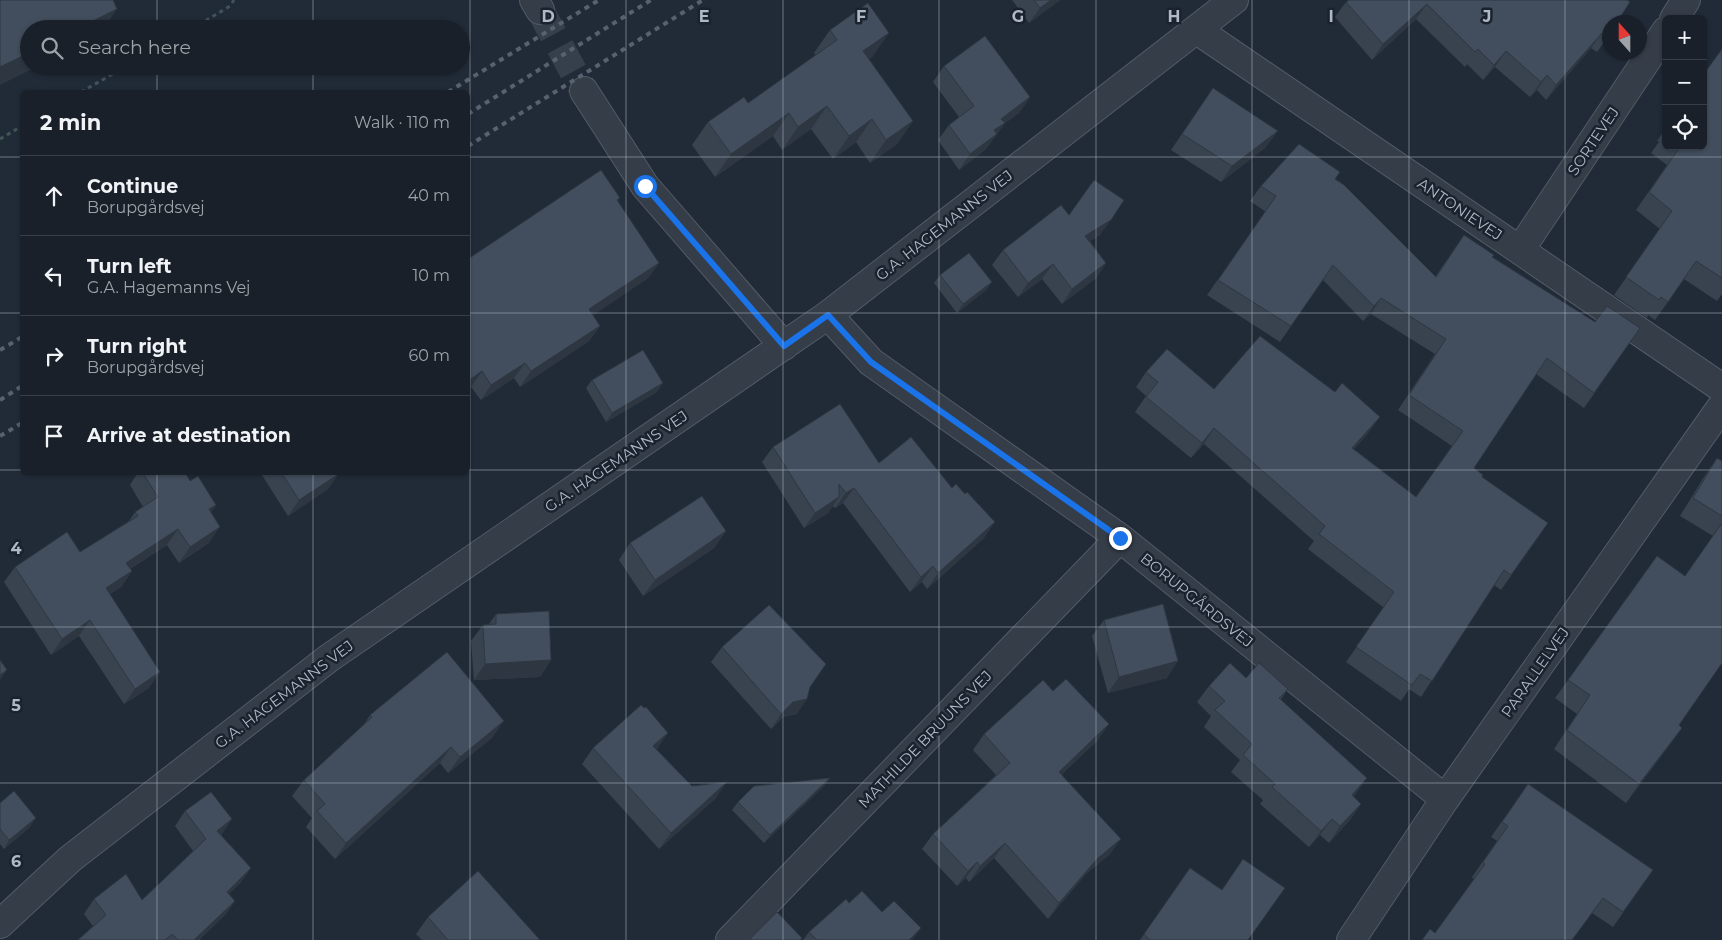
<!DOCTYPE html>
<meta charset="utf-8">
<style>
body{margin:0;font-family:Montserrat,sans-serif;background:#262d36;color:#f1f3f6}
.controls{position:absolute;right:15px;top:15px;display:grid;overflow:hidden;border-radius:8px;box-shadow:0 1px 4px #0004}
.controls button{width:45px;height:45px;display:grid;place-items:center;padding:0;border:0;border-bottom:1px solid #373e47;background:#19202a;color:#f1f3f6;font:25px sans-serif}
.compass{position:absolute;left:1602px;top:15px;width:45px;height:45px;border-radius:50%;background:#19202a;box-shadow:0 1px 4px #0004;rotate:339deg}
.stop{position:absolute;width:15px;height:15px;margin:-11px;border:4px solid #1a73e8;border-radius:50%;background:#fff}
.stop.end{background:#1a73e8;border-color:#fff;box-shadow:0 1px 5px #0008}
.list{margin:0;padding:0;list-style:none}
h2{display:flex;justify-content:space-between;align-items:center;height:65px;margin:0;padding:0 20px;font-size:21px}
h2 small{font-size:16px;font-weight:400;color:#9fa3a8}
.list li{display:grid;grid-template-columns:32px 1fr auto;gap:15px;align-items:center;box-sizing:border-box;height:80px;padding:0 20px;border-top:1px solid #373e47}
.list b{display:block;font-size:19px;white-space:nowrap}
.list p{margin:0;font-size:16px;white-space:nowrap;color:#9fa3a8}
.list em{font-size:16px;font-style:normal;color:#9fa3a8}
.icon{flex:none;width:28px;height:28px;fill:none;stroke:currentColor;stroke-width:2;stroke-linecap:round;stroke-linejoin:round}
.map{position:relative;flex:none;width:1722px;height:940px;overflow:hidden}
.search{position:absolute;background:#19202a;box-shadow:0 1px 4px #0004;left:20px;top:20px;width:450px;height:55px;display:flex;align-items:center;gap:12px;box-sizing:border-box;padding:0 18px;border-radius:28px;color:#9fa3a8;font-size:19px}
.panel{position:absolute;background:#19202a;box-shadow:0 1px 4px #0004;left:20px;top:90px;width:450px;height:385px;border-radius:8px}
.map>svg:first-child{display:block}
</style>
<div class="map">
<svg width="1722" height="940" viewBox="0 0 1722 940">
<rect width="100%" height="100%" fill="#212b38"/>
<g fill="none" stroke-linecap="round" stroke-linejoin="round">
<path stroke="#36404d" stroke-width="28" stroke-dasharray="28 14" stroke-linecap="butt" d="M540 10 584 91"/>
<g stroke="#525b66" stroke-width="30">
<path id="minor" d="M534 0 540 10
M1674 19 1686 0
M1197 30 1722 388
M584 91 645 186 784 346
M1520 250 1666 31
M828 315 871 362 1120 538 1445 799
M0 924 70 859 329 658 828 315 1234 0
M730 940 1120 538
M1351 940 1445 799 1722 406"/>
</g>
<path stroke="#415456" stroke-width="3" stroke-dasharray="4 4" stroke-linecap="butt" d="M192 29 230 6 234 0
M81 92 127 66
M0 139 22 126"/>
<use href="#minor" stroke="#353d48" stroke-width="28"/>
<path stroke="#576170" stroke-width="4" stroke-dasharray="5 5" stroke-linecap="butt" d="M448 92 599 0
M468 114 651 0
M468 146 703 0
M0 350 22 337
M0 400 22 386
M0 436 22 423"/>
</g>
<path fill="#394350" d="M1012 0H1060L1029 23Z
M1627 0 1610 34 1597 52 1591 48 1546 100 1537 90 1530 97 1495 67 1483 80 1467 64 1465 67 1416 19 1372 60 1335 17 1346 2Z
M830 30 873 56 869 59 913 121 897 144 870 163 856 142 833 159 811 129 782 150 773 136 715 177 692 145 708 122 748 103 816 55 814 53Z
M1722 49V294L1717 301 1684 279 1655 320 1648 315 1647 318 1614 295 1660 229 1636 210 1667 165 1651 153 1659 142 1657 141 1666 128V146H1703Z
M944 66 1030 97 1019 113 1005 123 986 149 959 170 938 140 949 125 959 117 933 82Z
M1213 88 1266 147 1221 182 1171 150Z
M1335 179 1435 277 1464 235 1492 257 1595 322 1640 328 1584 408 1536 374 1474 468 1482 477 1548 523 1501 590 1494 585 1421 697 1409 689 1401 701 1346 662 1384 608 1308 549 1314 541 1204 444 1191 458 1135 412 1146 396 1136 387 1146 372 1214 389 1369 432 1354 449 1416 497 1452 446 1398 410 1435 354 1371 314 1363 321 1323 280 1280 342 1207 295 1266 212 1250 201 1261 186Z
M620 198 618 201 659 263 648 278 593 315 600 326 589 341 520 387 514 378 481 400 471 387 468 389Z
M1069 215 1100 235 1090 241 1106 263 1096 278 1062 304 1042 279 1018 297 992 265 1003 250Z
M940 275 992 282 986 290 957 313 934 283Z
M592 380 657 392 606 422 586 388Z
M773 447 879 463 984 538 927 589 922 582 910 592 843 503 835 508 833 506 828 513 804 528 762 462Z
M1717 458 1722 461V663L1679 725 1682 728 1669 746 1626 803 1554 749 1577 714 1555 698 1568 680 1685 576 1713 536 1680 516 1704 477Z
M138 472H185L190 481 216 505 211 512 209 543 179 563 167 545 130 569 132 571 121 587 110 594 149 688 124 704 79 636 51 655 4 582 15 567 80 552 129 521 135 512 143 507 130 485Z
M260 472H338L328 489 288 516Z
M726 531 714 548 643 596 619 560 630 543Z
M496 614 551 660 540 677 474 680 471 641 483 625 489 624Z
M1104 620 1167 678 1108 693 1092 636Z
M722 647 810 688 797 714 783 717 771 729 711 662Z
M1246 678 1288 689 1281 699 1356 794 1353 797 1361 804 1350 820 1329 843 1320 835 1309 847 1260 804 1263 800 1231 772 1240 760 1204 727 1211 716 1197 702 1209 686Z
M370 715 492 738 448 773 440 763 335 859 306 827 312 818 292 796 304 780 363 726Z
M984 734 1098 740 1062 774 1110 854 1086 874 1048 919 994 858 969 882 966 878 957 886 922 849 933 834 996 775 973 750Z
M593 748 656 749 692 786 716 798 659 849 582 764Z
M830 778 824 786 764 843 732 810 738 802Z
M1528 784 1653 870 1613 927 1592 913 1474 879 1472 877 1497 841 1491 837Z
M0 803 30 827 4 849 0 844Z
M185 811 222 834 221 835 251 868 241 882 229 894 235 901 225 915 199 940H78L93 926 84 914 94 899 142 900 193 851 175 826Z
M1190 868 1248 940H1140Z
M849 903 882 912 921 928 912 940H803L809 932Z
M428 917 540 940H422L416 934Z"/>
<path fill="#2e3741" d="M1051 0H1060L1029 23 1040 8Z
M1427 4 1416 19 1372 60 1383 44Z
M117 9 103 29H77Z
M889 33 873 56 847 74 863 51Z
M1602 33 1591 48 1546 100 1556 85Z
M1506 51 1495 67 1483 80 1494 65Z
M29 53V66H38L0 85V67Z
M1547 75 1537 90 1530 97 1541 82Z
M1030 97 1019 113 1005 123 986 149 959 170 970 154 1001 119Z
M827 106 811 129 782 150 798 127Z
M789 113 773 136 715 177 731 154Z
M872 119 856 142 833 159 849 136Z
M913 121 897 144 870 163 886 140Z
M1278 131 1266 147 1221 182 1232 166Z
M1111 220 1100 235 1075 250 1085 236Z
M659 263 648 278 579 325 589 309Z
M1106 263 1096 278 1062 304 1072 289Z
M1053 264 1042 279 1018 297 1028 283Z
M992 282 986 290 957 313 963 304Z
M1381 298 1371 314 1363 321 1374 306Z
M600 326 589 341 520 387 531 371Z
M525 363 514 378 481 400 491 385Z
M482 371 471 387 468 389V381Z
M663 383 657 392 606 422 612 413Z
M1380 417 1369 432 1342 463 1352 448Z
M1214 428 1204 444 1191 458 1202 443Z
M339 474 328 489 288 516 299 500Z
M854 488 843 503 835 508 846 493Z
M839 497 828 513 804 528 815 513Z
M216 505 205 521 209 509Z
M995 522 984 538 927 589 938 573Z
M220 527 209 543 179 563 190 547Z
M178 529 167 545 115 578 126 563Z
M726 531 714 548 643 596 655 580Z
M933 566 922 582 910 592 921 577Z
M132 571 121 587 95 604 106 588Z
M90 620 79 636 51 655 62 639Z
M551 660 540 677 474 680 485 664Z
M1178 661 1167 678 1108 693 1119 677Z
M7 670 0 680V675Z
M160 672 149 688 124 704 135 689Z
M807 699 797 714 783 717 771 729 781 714 793 702Z
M504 721 492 738 448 773 460 757Z
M1109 724 1098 740 1048 787 1059 772Z
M1682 728 1669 746 1626 803 1639 784Z
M668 733 657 749 641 762 653 746Z
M451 747 440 763 335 859 346 843Z
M830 778 824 786 764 843 770 835Z
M1367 778 1356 794 1340 811 1352 795Z
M727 782 716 798 659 849 671 833Z
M1361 804 1350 820 1329 843 1340 826Z
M36 818 30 827 4 849 9 840Z
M232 819 222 834 206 846 217 831Z
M1332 819 1320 835 1309 847 1321 831Z
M1121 839 1110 854 1086 874 1048 919 1059 903 1097 859Z
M1005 843 994 858 969 882 980 866Z
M977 862 966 878 957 886 968 871Z
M251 868 241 882 216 906 227 892Z
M235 901 225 915 199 940H194Z
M921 928 912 940H909Z"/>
<path fill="#424e5d" stroke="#2e3741" d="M0 0H113L117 9 77 29H29V53L0 67Z
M1034 0H1051L1040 8Z
M1349 0H1627L1630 2 1617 22H1610V34L1608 37 1602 33 1556 85 1547 75 1541 82 1506 51 1494 65 1478 49 1475 52 1427 4 1383 44 1346 2Z
M868 3 889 33 863 51 913 121 886 140 872 119 849 136 827 106 798 127 789 113 731 154 708 122 744 97 748 103 837 40 830 30Z
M985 36 1030 97 1001 119 1005 123 994 130 997 134 970 154 949 125 974 106 944 66Z
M1722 49V278L1696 261 1668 302 1661 297 1659 300 1626 277 1672 211 1649 192 1680 147 1678 146H1703V75Z
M1213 88 1278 131 1232 166 1182 134Z
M1299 144 1340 172 1335 179 1344 185 1436 277 1464 235 1494 255 1492 257 1595 322 1607 306 1640 328 1594 393 1547 358 1474 468 1483 475 1482 477 1548 523 1511 575 1504 570 1432 681 1420 674 1412 685 1356 647 1394 592 1319 534 1325 526 1214 428 1202 443 1146 397 1158 382 1146 372 1167 349 1214 389 1260 336 1335 392 1342 383 1380 417 1352 448 1416 497 1463 431 1409 395 1446 339 1381 298 1374 306 1333 265 1291 326 1218 280 1276 196 1261 186Z
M601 170 620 198 617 200 659 263 589 309 600 326 531 371 525 363 491 385 482 371 468 381V259Z
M1094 180 1124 200 1111 220 1085 236 1106 263 1072 289 1053 264 1028 283 1003 250 1061 205 1069 215Z
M969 253 992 282 963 304 940 275Z
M643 350 663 383 612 413 592 380Z
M840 404 879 463 911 437 952 488 956 484 965 494 967 492 995 522 938 573 933 566 921 577 854 488 846 493 839 484V497L815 513 773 447Z
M1717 458 1722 461V516L1693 498Z
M142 472H185L190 481 198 476 216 505 209 509 220 527 190 547 178 529 126 563 132 571 106 588 160 672 135 689 90 620 62 639 15 567 67 532 80 552 138 516 135 512 158 497Z
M281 472H338L339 474 299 500Z
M702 496 726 531 655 580 630 543Z
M1722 523V663L1679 725 1682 728 1639 784 1567 730 1590 695 1568 680 1657 556 1685 576Z
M1163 604 1178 661 1119 677 1104 620Z
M769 605 826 664 810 687 807 699 793 702 781 714 722 647Z
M549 611 551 660 485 664 483 625 496 624V614Z
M447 652 504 721 460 757 451 747 346 843 317 811 325 804 304 780 372 717 370 715Z
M0 660 7 670 0 675Z
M1230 663 1246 678 1259 663 1288 689 1279 698 1367 778 1352 795 1361 804 1340 826 1332 819 1321 831 1272 787 1275 784 1243 755 1252 744 1215 710 1225 701 1209 686Z
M1066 679 1109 724 1059 772 1121 839 1097 859 1059 903 1005 843 980 866 977 862 968 871 933 834 1010 763 984 734 1043 680 1053 691Z
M641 705 644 708 646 707 668 733 653 746 692 786 727 782 671 833 593 748Z
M830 778 770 835 738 802 754 786Z
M1528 784 1653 870 1623 912 1603 898 1572 940H1422L1430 929 1435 933 1485 864 1483 862 1508 826 1502 822Z
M14 791 36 818 9 840 0 829V803Z
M211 792 232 819 217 831 251 868 227 892 235 901 194 940H178L172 934 165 940H78L106 915 94 899 126 874 142 900 206 839 185 811Z
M1243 859 1285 888 1248 940H1150L1144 934 1190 868 1222 890Z
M478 871 540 940H448L428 917Z
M862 891 882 912 894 901 921 928 909 940H817L809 932 846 899 849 903Z
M777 912 802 938 800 940H751L750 939Z"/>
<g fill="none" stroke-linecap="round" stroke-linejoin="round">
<path stroke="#1a73e8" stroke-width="6" d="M645 186 784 346 828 315 871 362 1120 538"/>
</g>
<path fill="none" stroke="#afb8c5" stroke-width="1" stroke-opacity="0.55" d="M157 0V29M313 0V29M470 0V940M626 0V940M783 0V940M939 0V940M1096 0V940M1252 0V940M1409 0V940M1565 0V940M157 66V92M313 66V92M0 157H22M468 157H1722M0 313H22M468 313H1722M0 470H22M468 470H1722M157 472V940M313 472V940M0 627H1722M0 783H1722"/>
<g text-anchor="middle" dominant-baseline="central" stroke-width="5" stroke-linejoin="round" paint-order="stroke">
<g font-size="15" fill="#afb8c5" stroke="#1a222d">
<text transform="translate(1593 141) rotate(-56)">SORTEVEJ</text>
<text transform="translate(1460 209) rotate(34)">ANTONIEVEJ</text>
<text transform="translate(944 225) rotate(-38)">G.A. HAGEMANNS VEJ</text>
<text transform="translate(616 461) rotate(-34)">G.A. HAGEMANNS VEJ</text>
<text transform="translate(1197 600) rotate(39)">BORUPGÅRDSVEJ</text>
<text transform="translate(1535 672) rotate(-55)">PARALLELVEJ</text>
<text transform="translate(284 694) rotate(-37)">G.A. HAGEMANNS VEJ</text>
<text transform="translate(925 739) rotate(-46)">MATHILDE BRUUNS VEJ</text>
</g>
</g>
<g font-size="16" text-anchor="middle" font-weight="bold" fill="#afb8c5" stroke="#1a222d" stroke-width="5" stroke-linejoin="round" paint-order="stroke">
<text x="548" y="22">D</text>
<text x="704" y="22">E</text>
<text x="861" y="22">F</text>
<text x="1018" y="22">G</text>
<text x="1174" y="22">H</text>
<text x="1331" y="22">I</text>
<text x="1487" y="22">J</text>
<text x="16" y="554">4</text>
<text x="16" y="711">5</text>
<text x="16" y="867">6</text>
</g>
</svg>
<div class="controls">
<button>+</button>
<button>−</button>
<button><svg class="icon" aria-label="locate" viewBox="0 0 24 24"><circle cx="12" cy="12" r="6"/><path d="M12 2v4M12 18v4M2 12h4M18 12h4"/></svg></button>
</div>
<svg class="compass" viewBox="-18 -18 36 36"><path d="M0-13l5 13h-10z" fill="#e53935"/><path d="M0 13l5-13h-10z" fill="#9fa3a8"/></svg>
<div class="stop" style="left:645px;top:186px"></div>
<div class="stop end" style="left:1120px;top:538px"></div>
<div class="search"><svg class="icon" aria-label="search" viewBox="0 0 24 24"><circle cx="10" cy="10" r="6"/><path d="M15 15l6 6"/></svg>Search here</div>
<section class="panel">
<h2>2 min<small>Walk · 110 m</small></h2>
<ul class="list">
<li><svg class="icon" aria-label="ahead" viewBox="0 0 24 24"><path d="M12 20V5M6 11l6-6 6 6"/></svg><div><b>Continue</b><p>Borupgårdsvej</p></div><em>40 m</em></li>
<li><svg class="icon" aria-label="left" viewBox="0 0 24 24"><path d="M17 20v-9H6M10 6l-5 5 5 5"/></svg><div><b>Turn left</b><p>G.A. Hagemanns Vej</p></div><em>10 m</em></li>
<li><svg class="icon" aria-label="right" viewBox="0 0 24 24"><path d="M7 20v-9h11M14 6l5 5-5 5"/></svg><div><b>Turn right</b><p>Borupgårdsvej</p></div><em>60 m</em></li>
<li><svg class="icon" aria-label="arrive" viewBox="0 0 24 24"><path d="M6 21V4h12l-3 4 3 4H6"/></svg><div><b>Arrive at destination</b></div></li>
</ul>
</section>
</div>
